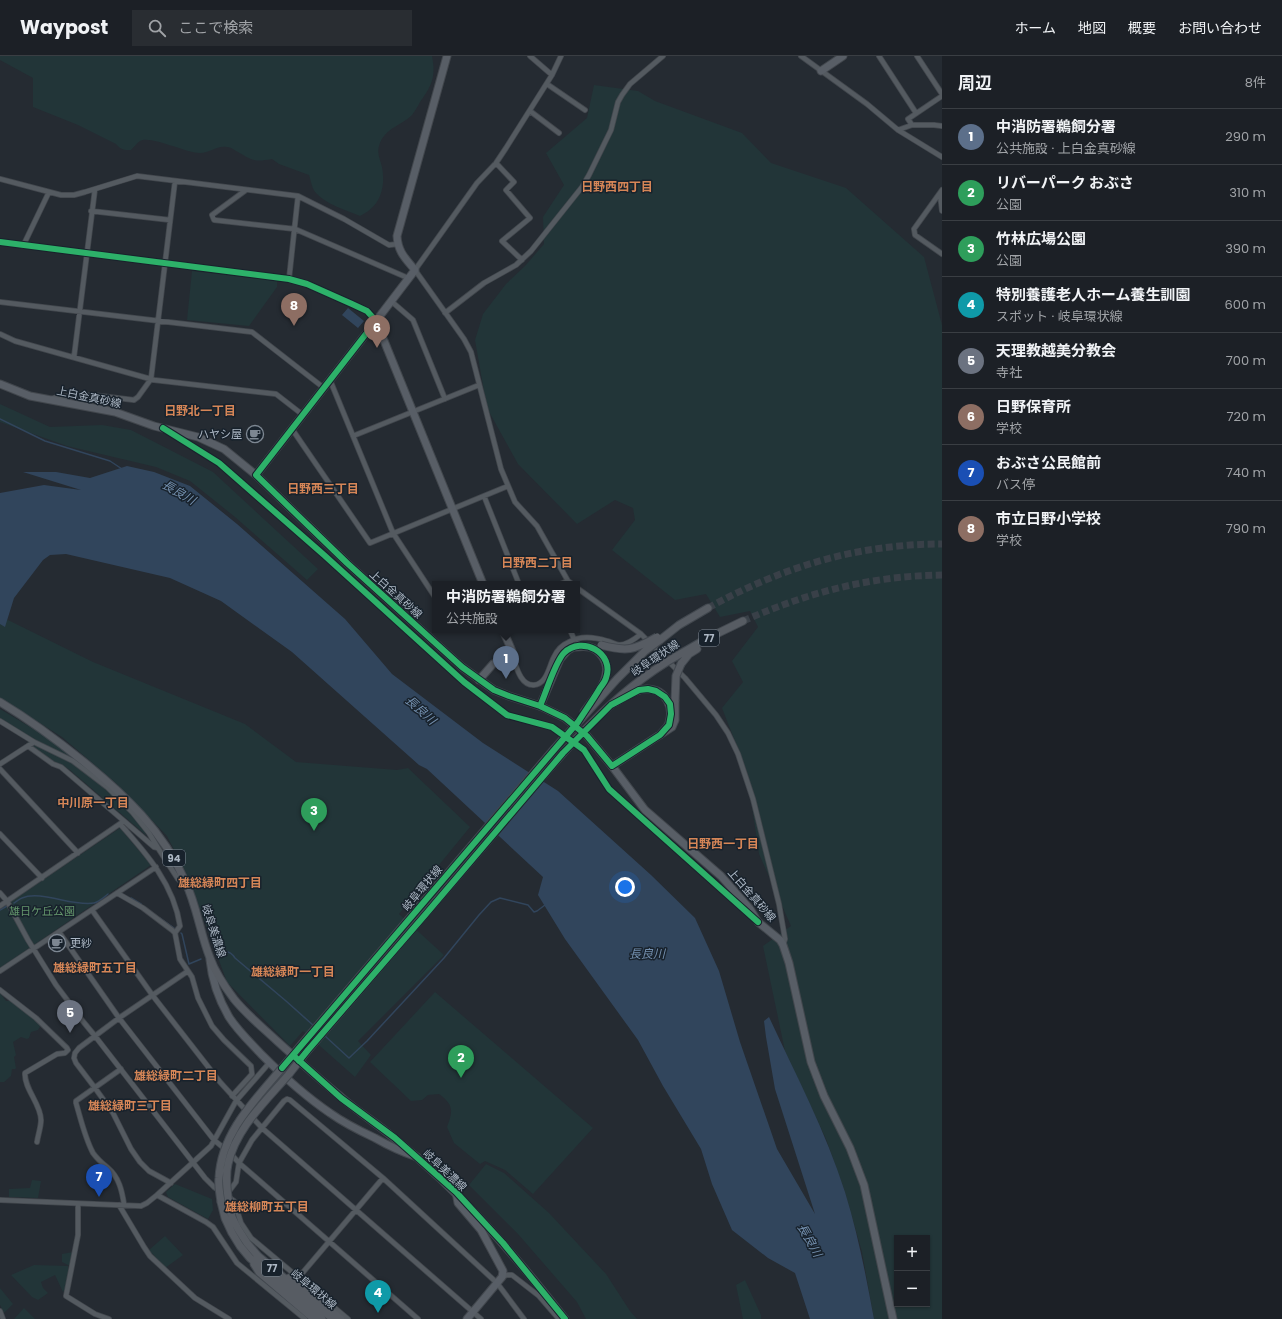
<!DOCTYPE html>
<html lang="ja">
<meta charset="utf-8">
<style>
body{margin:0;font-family:Poppins,"Noto Sans JP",sans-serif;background:#292d32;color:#f1f3f6}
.controls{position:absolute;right:12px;bottom:12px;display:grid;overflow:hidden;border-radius:0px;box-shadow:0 1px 3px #0004}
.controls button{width:36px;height:36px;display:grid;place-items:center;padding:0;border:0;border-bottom:1px solid #3a3e43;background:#1c2026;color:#f1f3f6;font:20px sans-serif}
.you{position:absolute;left:625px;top:831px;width:14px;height:14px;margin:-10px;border:3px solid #fff;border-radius:50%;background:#1a73e8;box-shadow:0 0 0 6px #1a73e833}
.badge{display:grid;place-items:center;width:26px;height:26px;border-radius:50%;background:#7d8792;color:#fff;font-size:13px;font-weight:700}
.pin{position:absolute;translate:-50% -33px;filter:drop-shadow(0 1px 2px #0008)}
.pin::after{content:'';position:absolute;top:21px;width:14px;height:12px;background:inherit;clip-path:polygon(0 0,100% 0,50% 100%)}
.popup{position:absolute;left:432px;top:525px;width:148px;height:52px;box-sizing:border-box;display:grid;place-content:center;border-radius:0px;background:#1c2026;filter:drop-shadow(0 1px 3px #0005);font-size:13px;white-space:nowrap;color:#a0a3a7}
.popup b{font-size:15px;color:#f1f3f6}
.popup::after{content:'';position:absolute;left:50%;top:100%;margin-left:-8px;border:8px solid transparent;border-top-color:#1c2026}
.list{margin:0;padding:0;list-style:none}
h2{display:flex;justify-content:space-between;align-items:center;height:52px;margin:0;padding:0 16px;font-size:17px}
h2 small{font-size:13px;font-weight:400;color:#a0a3a7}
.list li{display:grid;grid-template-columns:26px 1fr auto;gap:12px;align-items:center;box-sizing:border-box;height:56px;padding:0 16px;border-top:1px solid #3a3e43}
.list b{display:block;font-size:15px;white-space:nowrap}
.list p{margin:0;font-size:13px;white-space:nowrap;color:#a0a3a7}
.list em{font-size:13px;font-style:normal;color:#a0a3a7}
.icon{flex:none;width:22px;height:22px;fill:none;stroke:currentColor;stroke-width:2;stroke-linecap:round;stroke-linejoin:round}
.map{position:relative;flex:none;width:942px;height:1263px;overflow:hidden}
header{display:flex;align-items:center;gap:24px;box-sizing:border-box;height:56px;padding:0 20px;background:#1c2026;border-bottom:1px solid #3a3e43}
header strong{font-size:19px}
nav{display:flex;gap:22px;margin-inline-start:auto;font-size:14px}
.search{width:280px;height:36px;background:#292d32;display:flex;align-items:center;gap:10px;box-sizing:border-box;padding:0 14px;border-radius:0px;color:#a0a3a7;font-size:15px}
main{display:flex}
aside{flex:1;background:#1c2026}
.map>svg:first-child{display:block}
</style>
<header>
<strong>Waypost</strong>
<div class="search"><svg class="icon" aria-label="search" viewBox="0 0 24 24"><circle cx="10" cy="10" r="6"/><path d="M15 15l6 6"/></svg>ここで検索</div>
<nav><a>ホーム</a><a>地図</a><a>概要</a><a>お問い合わせ</a></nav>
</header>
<main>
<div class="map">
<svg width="942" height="1263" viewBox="0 0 942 1263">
<rect width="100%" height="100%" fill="#252b32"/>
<path fill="#223538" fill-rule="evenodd" d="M0 0H432C436 21 432 29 420 46 418 50 415 55 412 59 402 69 386 72 380 87 376 97 380 102 382 111 386 132 380 151 360 160 346 154 327 149 316 137 312 133 311 125 309 119L279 108 272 103C255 106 253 105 238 96 234 94 231 91 227 91 217 89 210 97 200 97 186 97 150 79 140 85 137 87 134 91 131 94 124 94 121 94 116 88L78 69 33 51V22L0 4Z
M594 29 638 35 655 45 742 77 771 107 846 132 924 201 942 269V1263H874L862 1196 845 1136 826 1083 785 995 763 890 791 870 759 798 747 716 722 652 743 626 732 605 758 571 750 555 720 561 706 538 675 544 612 494 635 464 633 452 615 444 577 468 518 408 487 352 475 284 483 258 506 228 525 210 544 188 543 161 564 129 546 97 587 62ZM897 1182H927V1248H897Z
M192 215 277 225V231L249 270 187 264Z
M0 348 50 371 102 369 131 374 213 416 318 513 307 524 235 461 190 425 156 411 67 390 0 366Z
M0 562 8 564 93 606 245 668 296 706 397 714 408 712 470 771 399 858 444 899 358 985 371 999 355 1021 303 975 290 990 227 926 189 823 167 780 117 728 62 681 0 642Z
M0 653 52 684 109 731 141 761 145 777 147 780 70 714 61 708 55 706 28 687 27 679 15 672 0 662Z
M120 772 151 809 0 912V853Z
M435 936 593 1072 533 1138 505 1114 485 1105 480 1108 454 1087 447 1071C453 1055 454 1049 439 1038L428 1039 422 1044 411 1045 370 1006Z
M0 937 6 945H12L41 969 38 974 31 976 29 982 27 983 21 981 13 986 16 999 14 1001 16 1012 15 1013H12L11 1020 4 1026H0Z
M486 1108 504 1117 549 1157 606 1218 630 1255 637 1263H586L577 1246 518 1178 469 1129Z
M32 1124 41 1125 38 1142 9 1141V1133L30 1132Z
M175 1128 212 1143 213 1154 208 1163 168 1141 166 1136Z
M165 1180 183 1199 165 1212 149 1194Z
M73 1196 70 1210 62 1206V1198Z
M34 1209 68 1210V1220L66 1233 63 1236 55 1219 41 1226 43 1232 48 1237 38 1244 32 1241 11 1219Z
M745 1224 761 1259V1263H743L736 1229Z
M0 1232 13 1248 4 1257 0 1249Z
M24 1252 35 1263H14Z"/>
<path fill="#31455c" d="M348 252 364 265 358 272 342 259Z
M127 410 154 416 190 430 237 468 345 563 392 618 483 687 558 735 651 819 695 862 719 915 740 986 777 1093 815 1158 775 1033 766 981 764 965 769 961C796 1019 826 1076 845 1136 858 1178 866 1220 874 1263H810L795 1217 768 1202 732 1174 712 1128 701 1093 663 1030 638 984 565 883 538 839 543 821 427 713 419 709 292 596 221 545 170 522 66 498 50 499 43 504 14 542 5 571 0 568V437L44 429 81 434 23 416H56L90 422Z"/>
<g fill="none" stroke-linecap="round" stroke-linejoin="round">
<path stroke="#31455c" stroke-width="1.5" d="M0 363 45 385 110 405 122 413
M131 842 141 848
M14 847C16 846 19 843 22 842 41 834 73 851 94 847 99 846 104 841 108 838
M0 854 7 850
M160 862 174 872
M181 877 182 878 189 908 201 903
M221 896C228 894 232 897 235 902L286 945 314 970
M325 980 349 1002 367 985 444 902 479 859 491 846 500 842 528 849 534 856 537 855 545 849"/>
<path stroke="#394048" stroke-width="7" stroke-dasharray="7 3.5" stroke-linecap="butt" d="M708 552C782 511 857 488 942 488
M743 565C809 536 870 520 942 519"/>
<g stroke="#42474d" stroke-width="6">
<path id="street" d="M530 0 552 19
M561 0 552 19 506 92 496 107 477 127 415 214 464 283 471 296 501 413 515 446 537 470 568 525 572 528
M801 0 867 48 898 74 942 101
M879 0 916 57
M917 0 942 38
M547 28 585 54
M530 55 559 77
M912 69 908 63 942 40
M898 74 912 69H934L942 70
M496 107 514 126 506 134 530 162 502 185 522 204
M0 123 61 139H74L85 136 137 120 298 140 344 163 389 189 398 188
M246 134 212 159 214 164 295 173 408 222
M942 134 914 173 915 179 942 198
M940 137 942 155
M91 155 170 164
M0 186 289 223 307 228 352 248 367 255 376 265
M23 190 49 136
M289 223 298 140
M391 245 413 264 445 343
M0 246 252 276 324 332
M445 257 484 227 516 209 531 195 582 131 589 119 611 74 618 46 622 39 630 28 663 0
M0 278 15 285 154 324 276 338 303 359
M74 301 95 133
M330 324 393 477 435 541
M51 343 57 341 93 339 134 344 138 341 151 323 175 125
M292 373 370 487 508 430
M171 376 219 407 324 499 464 626 507 659 552 671 584 694 609 733 753 862
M353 380 479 329
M484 440 519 528
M560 528 568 525
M570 574 574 583
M641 578 685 622 716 659 728 677 738 698 753 743 779 848 785 883 783 889
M512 599C516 609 520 630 534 629 547 628 549 610 554 601 557 594 562 589 569 586 581 579 594 581 607 585 611 586 615 588 619 589 627 589 635 583 641 578L577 532
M0 665 34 686
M28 690 53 708 61 711 124 765
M0 708 34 686 73 705 107 731 133 757 149 777 158 792
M0 713 78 797
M120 768C147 798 174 829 180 870L175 877
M0 778 42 822
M0 837 7 845 28 884 56 929 68 945 72 952 95 980 205 1122 214 1131 234 1145 241 1167 251 1182 348 1263
M117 837 143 852 172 874 175 877 180 903 192 921 198 942 212 970 224 984 251 1010 252 1018 232 1040
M0 850 124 765 154 791 158 792 178 823 186 830
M92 854 153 940 220 1026 262 1072 481 1263
M59 876 119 962 214 1084 231 1098 239 1107 418 1263
M0 915 156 811
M0 934 36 962 67 992 68 994 65 997 57 998 25 1017C24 1033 41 1048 41 1064 41 1071 38 1079 37 1086
M121 1013 76 1045V1047C81 1064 85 1082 93 1097 98 1104 102 1107 108 1112 119 1121 122 1135 124 1148
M171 1127 149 1115 140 1106 131 1093 113 1057 95 1032 76 1007 74 1002 75 997 79 992 119 962 188 915
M227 1138 236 1126 239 1107 252 1084 284 1045 287 1043 290 1044 383 1122 497 1227 524 1263
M157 1139 206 1166 213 1171 237 1207 305 1263
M0 1144 141 1150 147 1147 157 1139 211 1090 236 1045 270 1006
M78 1148V1179L66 1240 95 1258 109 1263
M119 1149 144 1191 150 1200 195 1242 229 1263
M299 1221 383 1122
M502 1221 507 1219H512L539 1240 558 1262 563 1263
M0 1255 3 1263"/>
</g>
<g stroke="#42474d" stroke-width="9">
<path id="secondary" d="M821 15 843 0
M376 265 483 528
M0 328 30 340 115 356 154 370 198 381 224 393 256 419 347 507 462 611 494 634 509 640 540 650 565 662 587 680 612 710 645 754 721 820 750 853 758 866 780 884 783 889 789 907 811 1006 824 1040 850 1092 864 1129 893 1263
M256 419 376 265 415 214C405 202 398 196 397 180L447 0
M479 624 493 608 510 601 512 599V595L503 574
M210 904C212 924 219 944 229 961 238 975 250 986 261 998 282 1019 305 1040 330 1057 344 1067 360 1075 375 1082 389 1090 402 1096 417 1101
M456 1136 458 1147 481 1174 503 1215 502 1221 467 1263"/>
</g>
<g stroke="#42484f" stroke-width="9">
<path id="primary" d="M660 584 679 569 708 552
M574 591C586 590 594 589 602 600 616 619 595 640 584 656
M675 601 708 582 743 565
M681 608 689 598 697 593
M0 646C30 664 57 684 84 706 125 739 163 775 185 825 197 850 200 877 210 902 215 916 225 931 234 943 246 958 262 971 277 985 298 1004 319 1023 341 1041 358 1056 378 1068 395 1083 460 1135 514 1198 565 1263
M614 647C624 642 636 632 648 633 666 634 674 651 669 667 668 671 663 675 660 679
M540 650 560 603 568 594 577 589
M612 710 672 671 675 664V645
M282 1012 302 988
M289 1018 308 994
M221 1146 225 1162 232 1177 240 1190 250 1202 322 1263
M229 1148 232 1161 238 1173 247 1187 258 1200 333 1263
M254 1208 259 1216 314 1263
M289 1222 341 1263"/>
</g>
<use href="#street" stroke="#545a60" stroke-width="4.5"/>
<use href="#secondary" stroke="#585e66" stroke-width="7"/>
<use href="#primary" stroke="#575c63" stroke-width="7"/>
<g stroke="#42484f" stroke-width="9" stroke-linecap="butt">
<path id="primary-bridge" d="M601 589C627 596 634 594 657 581
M675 645 676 620 681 608
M302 988 555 692 617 623 645 595 660 584
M308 994C367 925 427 856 486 787 543 721 599 645 675 601
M221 1146C220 1138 218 1130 219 1122 221 1077 255 1044 282 1012
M229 1148C227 1135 225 1121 228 1108 236 1072 266 1045 289 1018"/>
</g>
<use href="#primary-bridge" stroke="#575c63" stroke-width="7"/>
<g stroke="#18222c" stroke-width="8">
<path id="cycleway" d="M0 186 289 223 307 228 352 248 367 255 376 265 256 419 347 507 462 611 494 634 509 640 540 650 565 662 587 680 612 710 660 679 669 669 671 658 670 648 665 641 656 635 648 633 639 634 611 649 563 697 425 859 308 994 299 1005
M163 372 219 407 324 499 464 626 507 659 552 671 584 694 609 733 758 866
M295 1001 341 1042 395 1082 456 1136 503 1187 565 1263
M282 1012 578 666C585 655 593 644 600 632 602 629 605 626 606 622 615 597 582 579 564 597 555 606 546 637 540 650"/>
</g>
<use href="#cycleway" stroke="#2db169" stroke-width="6"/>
</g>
<defs>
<g id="cafe-ring" transform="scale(0.9)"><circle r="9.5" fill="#18222c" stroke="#7d8792" stroke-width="1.5"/><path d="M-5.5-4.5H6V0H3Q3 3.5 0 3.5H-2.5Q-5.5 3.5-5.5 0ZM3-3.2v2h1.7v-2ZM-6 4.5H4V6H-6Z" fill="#7d8792"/></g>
</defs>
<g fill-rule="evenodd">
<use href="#cafe-ring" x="255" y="378"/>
<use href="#cafe-ring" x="57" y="887"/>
</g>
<g text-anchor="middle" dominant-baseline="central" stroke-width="3" stroke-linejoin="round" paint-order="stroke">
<g fill="#18222c" stroke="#808b97" stroke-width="1">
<rect x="699" y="574" width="20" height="16" rx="3"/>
<rect x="163" y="794" width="22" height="16" rx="3"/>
<rect x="262" y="1204" width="20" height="16" rx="3"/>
</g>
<g font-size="10" font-weight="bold" fill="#adb8c5">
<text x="709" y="582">77</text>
<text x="174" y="802">94</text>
<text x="272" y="1212">77</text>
</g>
<g font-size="11" fill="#adb8c5" stroke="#18222c">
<text transform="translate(89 341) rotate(12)">上白金真砂線</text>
<text transform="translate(396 538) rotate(42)">上白金真砂線</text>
<text transform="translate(655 602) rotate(-34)">岐阜環状線</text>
<text transform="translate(422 832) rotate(-50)">岐阜環状線</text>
<text transform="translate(752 839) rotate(49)">上白金真砂線</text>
<text transform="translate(214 875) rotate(72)">岐阜美濃線</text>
<text transform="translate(445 1114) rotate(43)">岐阜美濃線</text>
<text transform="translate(314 1233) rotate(40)">岐阜環状線</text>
</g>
<g font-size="11" fill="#adb8c5" stroke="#18222c" text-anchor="end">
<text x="242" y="378">ハヤシ屋</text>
<text x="70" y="887" text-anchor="start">更紗</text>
</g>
<g font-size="11" fill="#64966c" stroke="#18222c">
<text x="42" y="855">雄日ケ丘公園</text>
</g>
<g font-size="12" font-weight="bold" fill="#d68657" stroke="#18222c">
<text x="617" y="130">日野西四丁目</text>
<text x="200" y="354">日野北一丁目</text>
<text x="323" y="432">日野西三丁目</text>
<text x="537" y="506">日野西二丁目</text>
<text x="93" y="746">中川原一丁目</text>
<text x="723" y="787">日野西一丁目</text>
<text x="220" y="826">雄総緑町四丁目</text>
<text x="95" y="911">雄総緑町五丁目</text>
<text x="293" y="915">雄総緑町一丁目</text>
<text x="176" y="1019">雄総緑町二丁目</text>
<text x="130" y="1049">雄総緑町三丁目</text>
<text x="267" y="1150">雄総柳町五丁目</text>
</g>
<g font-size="12" font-style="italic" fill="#7490af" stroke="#18222c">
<text transform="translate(179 436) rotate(30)">長良川</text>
<text transform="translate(421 654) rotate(42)">長良川</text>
<text x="647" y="897">長良川</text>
<text transform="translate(810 1184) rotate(61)">長良川</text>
</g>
</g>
</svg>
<div class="controls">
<button>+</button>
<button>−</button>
</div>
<div class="you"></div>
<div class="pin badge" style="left:506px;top:623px;background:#5c6f8a">1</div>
<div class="popup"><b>中消防署鵜飼分署</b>公共施設</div>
<div class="pin badge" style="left:461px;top:1022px;background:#2e9e5b">2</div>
<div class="pin badge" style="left:314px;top:775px;background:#2e9e5b">3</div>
<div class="pin badge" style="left:378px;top:1257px;background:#0f9aa8">4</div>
<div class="pin badge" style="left:70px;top:977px;background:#6b7280">5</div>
<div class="pin badge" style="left:377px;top:292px;background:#8d6e63">6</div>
<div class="pin badge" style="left:99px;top:1141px;background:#1a4fb4">7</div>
<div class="pin badge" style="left:294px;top:270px;background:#8d6e63">8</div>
</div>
<aside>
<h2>周辺<small>8件</small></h2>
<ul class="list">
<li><span class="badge" style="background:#5c6f8a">1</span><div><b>中消防署鵜飼分署</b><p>公共施設 · 上白金真砂線</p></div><em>290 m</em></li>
<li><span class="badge" style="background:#2e9e5b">2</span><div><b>リバーパーク おぶさ</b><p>公園</p></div><em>310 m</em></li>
<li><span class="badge" style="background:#2e9e5b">3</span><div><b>竹林広場公園</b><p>公園</p></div><em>390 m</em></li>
<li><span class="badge" style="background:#0f9aa8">4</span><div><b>特別養護老人ホーム養生訓園</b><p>スポット · 岐阜環状線</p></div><em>600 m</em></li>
<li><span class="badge" style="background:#6b7280">5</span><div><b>天理教越美分教会</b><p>寺社</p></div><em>700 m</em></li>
<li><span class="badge" style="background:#8d6e63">6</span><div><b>日野保育所</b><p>学校</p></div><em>720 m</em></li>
<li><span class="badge" style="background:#1a4fb4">7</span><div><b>おぶさ公民館前</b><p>バス停</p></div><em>740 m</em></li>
<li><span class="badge" style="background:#8d6e63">8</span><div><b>市立日野小学校</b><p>学校</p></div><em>790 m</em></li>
</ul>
</aside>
</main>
